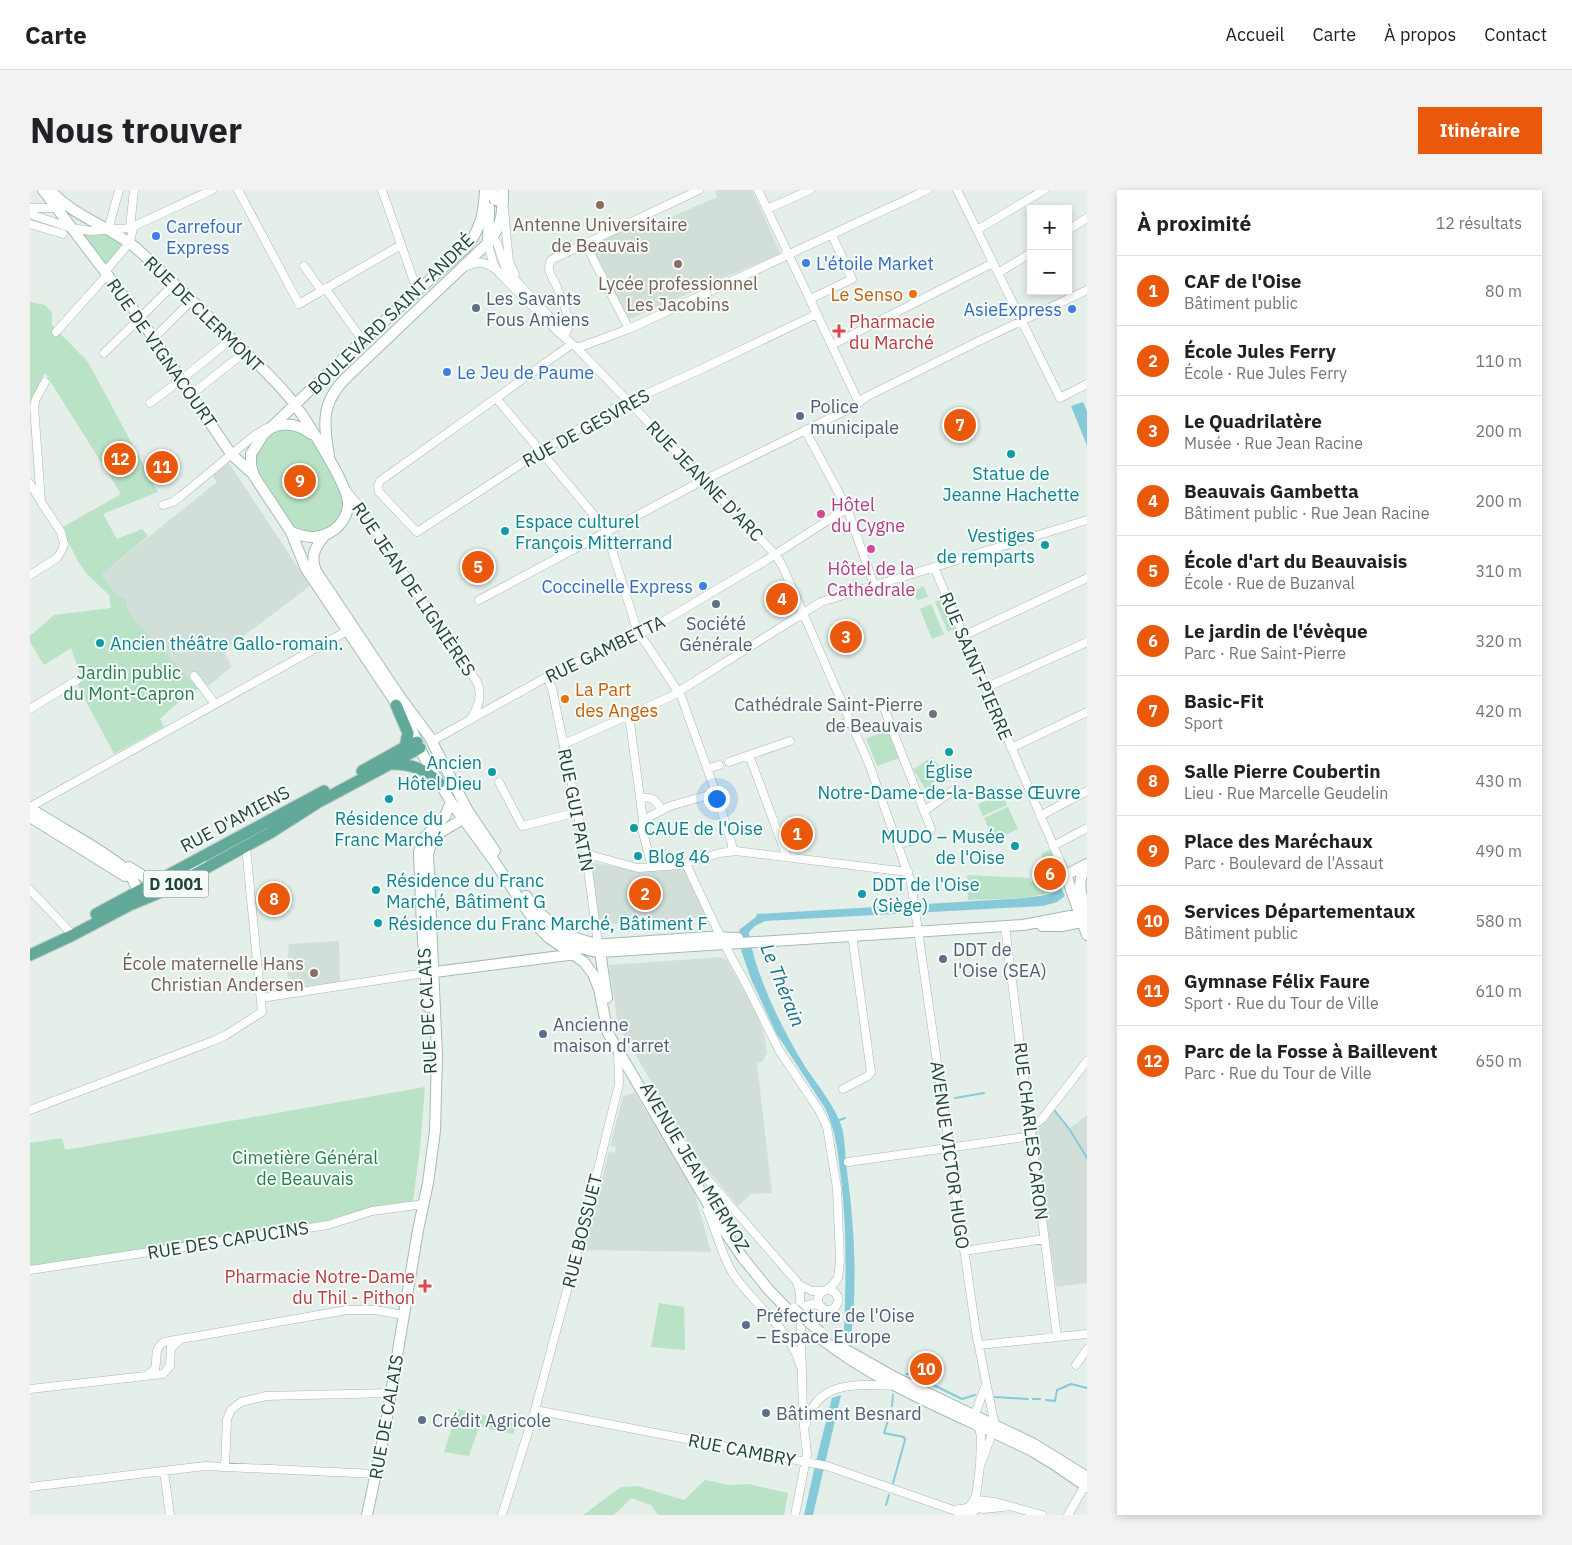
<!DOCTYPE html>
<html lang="fr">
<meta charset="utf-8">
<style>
body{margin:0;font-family:"IBM Plex Sans",sans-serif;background:#f2f2f2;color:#202124}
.controls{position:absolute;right:15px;top:15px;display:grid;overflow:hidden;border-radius:0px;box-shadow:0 2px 8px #0003}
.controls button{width:45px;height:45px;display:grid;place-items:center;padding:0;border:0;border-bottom:1px solid #e0e0e0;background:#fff;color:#202124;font:25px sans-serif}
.you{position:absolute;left:686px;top:608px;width:18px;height:18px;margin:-12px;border:4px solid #fff;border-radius:50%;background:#1a73e8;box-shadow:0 0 0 8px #1a73e833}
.badge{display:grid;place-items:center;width:32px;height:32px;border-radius:50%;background:#ea580c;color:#fff;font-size:16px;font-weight:700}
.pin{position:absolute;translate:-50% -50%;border:2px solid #fff;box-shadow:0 1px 5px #0006}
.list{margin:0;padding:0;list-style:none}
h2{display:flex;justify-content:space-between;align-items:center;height:65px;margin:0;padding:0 20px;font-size:21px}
h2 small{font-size:16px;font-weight:400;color:#757577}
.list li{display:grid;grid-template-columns:32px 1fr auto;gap:15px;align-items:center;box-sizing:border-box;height:70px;padding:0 20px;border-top:1px solid #e0e0e0}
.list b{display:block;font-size:19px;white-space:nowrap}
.list p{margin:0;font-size:16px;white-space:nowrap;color:#757577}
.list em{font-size:16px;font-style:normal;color:#757577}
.map{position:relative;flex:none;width:1057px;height:1325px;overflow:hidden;border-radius:0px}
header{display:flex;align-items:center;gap:30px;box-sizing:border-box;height:70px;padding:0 25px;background:#fff;border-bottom:1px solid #e0e0e0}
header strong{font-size:24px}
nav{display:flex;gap:28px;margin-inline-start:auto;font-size:18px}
.intro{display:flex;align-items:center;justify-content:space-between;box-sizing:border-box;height:120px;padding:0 30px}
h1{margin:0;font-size:35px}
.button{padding:12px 22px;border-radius:0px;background:#ea580c;color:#fff;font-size:18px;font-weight:700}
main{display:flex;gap:30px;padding:0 30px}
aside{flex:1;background:#fff;border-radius:0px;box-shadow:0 2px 8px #0003}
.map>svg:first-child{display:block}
</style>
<header>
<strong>Carte</strong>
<nav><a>Accueil</a><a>Carte</a><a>À propos</a><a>Contact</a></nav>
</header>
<div class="intro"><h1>Nous trouver</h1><a class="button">Itinéraire</a></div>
<main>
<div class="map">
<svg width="1057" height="1325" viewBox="0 0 1057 1325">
<rect width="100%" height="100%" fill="#e4efea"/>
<path fill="#d2dfd9" d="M685 0H722L750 62 749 64 600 129 598 128 560 57 561 53 620 25 625 34 687 7Z
M197 270 280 396 194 461 202 477 178 496 167 483 160 488 145 481 98 420 97 410 86 405 72 384 187 292 182 285Z
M561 672 607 681 655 680 677 727 568 735Z
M309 751 310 793 258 800 257 773 259 754Z
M692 767 697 770 725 821 734 843 737 862 733 871 727 874 742 1003 721 1004 708 1016 669 969 645 932 588 835 579 775Z
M605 903 664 1001 681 1062 554 1060 579 961 585 963 586 957 580 956 593 906Z
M1023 919 1040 938 1057 925V1093L1026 1097 1005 946V941Z"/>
<path fill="#bae2c6" d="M75 43 93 53V56L76 77 52 47V44Z
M0 112 15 115 22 123V135L58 172 128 302 73 324 87 349 112 339 118 346 72 384 86 405 97 410 98 420 107 432 169 499 159 502 130 529 134 537 84 564 48 496 50 484 41 458 14 475 0 452V446L24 425 81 418 79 405 57 384 49 373 31 338 91 304 15 183 0 212Z
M259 237C265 239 272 241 276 245 289 256 312 294 313 311 314 324 305 336 294 341 287 344 274 343 267 340 258 335 252 321 247 313 234 293 214 274 234 252 242 243 247 240 259 237Z
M894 396 898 407 887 410 883 401Z
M913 408 926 438 918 442 905 412Z
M901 414 914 444 902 449 890 419Z
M859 539 870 568 847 576 836 549Z
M902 567 917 586 895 599 883 579Z
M972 604 977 615 953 626 948 614Z
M978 617 988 639 964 650 954 628Z
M1020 660 1034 693 1028 701 995 708 938 710 937 685 1000 688V691L1002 692 1003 688H1010L1012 663Z
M395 897 390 958 383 1011 335 1019 301 1032 0 1076V953L32 948 35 960Z
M629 1113 654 1117 655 1160 621 1157Z
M428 1219 487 1233 483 1244 449 1237 439 1266 414 1262Z
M675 1290 698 1295 718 1294 758 1303 754 1325H628L621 1315 601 1308 584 1325H553L591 1297 608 1296 654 1310Z"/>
<path fill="#86cada" d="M1053 212 1057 221V256L1041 216Z
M1031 698 1035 706 1027 712 1013 716 735 731 725 736 719 742C724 784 755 845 778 881 790 898 802 913 810 932 815 945 815 960 816 974 824 1031 828 1090 821 1148L814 1141C816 1090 817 1040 811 989 808 964 806 941 795 918L746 843 721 789 711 760 713 758 709 740 726 727 727 724 995 708C1006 706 1023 706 1031 698Z
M811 1205 783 1325H774L786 1271 802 1208Z"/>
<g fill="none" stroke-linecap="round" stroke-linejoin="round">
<path stroke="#86cada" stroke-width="2" d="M925 908 954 903
M1025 921 1040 940 1057 968
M807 931 815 928
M876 1184H881L932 1209 945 1205
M965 1207 998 1209
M1003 1209H1010
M1016 1210 1025 1211 1027 1200 1041 1194 1057 1198
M862 1216 863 1205
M860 1224 854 1243 874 1247 875 1250 863 1293
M856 1315 859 1305"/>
<g stroke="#a6b8b2" stroke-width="9">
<path id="street" d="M208 0 269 114 371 55
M352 0 387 100
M728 0 829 213
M927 0 1030 208 1057 194
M0 18H25
M474 19 479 72 485 84
M737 19 780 0
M0 24 41 38 61 41 100 38 182 0
M0 34 33 44
M100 38 104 0
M78 40 89 0
M947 40 1014 0
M1038 40 1057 28
M463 48 467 53 476 80 530 138
M555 53 599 139
M458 55 464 75 469 83 528 142 547 158 745 364 752 375 839 574 881 692 946 1142 965 1236 950 1276
M274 76 291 100
M435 77C447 71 455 71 465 79
M75 82 100 52 103 38
M968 83 1001 63
M295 98 333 151
M780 109 822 89 802 45
M115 123 145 93
M26 142 77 85
M130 142 162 110
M533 146C536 143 538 141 538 136 540 127 530 104 526 95 522 86 516 80 521 70L669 0
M542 154 350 291 348 296 349 302 387 342 511 261 587 217 665 182 787 124
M802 155 963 73
M547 158 599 139 897 0
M74 163 110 128
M158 184 202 149
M168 199 215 162
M466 208 568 330 576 341 607 440 651 506 686 603 701 651 703 661
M120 213 152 189
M775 240 817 318 844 395
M0 294 10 310
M315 299 326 312 447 492C452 504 449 517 441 528
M133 315 143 312 151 306 225 245 237 238
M904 377 1036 685 1039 690
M0 385 27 368 32 360 34 354 31 342 11 312 4 216 6 209 15 192
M449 410 666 294 823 217 836 207 945 153 1057 100
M933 446 1057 388
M164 486 185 514
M517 487 522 498 556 664 568 754
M955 498 1057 452
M854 518 894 621
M0 519 47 490
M599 525 613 630 612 639 622 677
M811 535 821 531
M402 551 531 479 622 438 735 371 817 318
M534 554 640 507 791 412 1057 330
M981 558 1057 522
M719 565 757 667
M699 572 760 551
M677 579 689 575
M469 592 492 636 548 622
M610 608C622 606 626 610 632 620
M0 617 317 441
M1010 626 1057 601
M613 630 640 616 686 603
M868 655 899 644 901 639 894 621 925 599
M1023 656 1057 638
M556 664 608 678 650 675 690 663 706 661 878 682
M656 674 694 754 715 792 749 860 789 920 797 937 807 998 810 1071 808 1088 802 1096 796 1100
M0 700 43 745
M975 736 1027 1147
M231 808 395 783
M813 899 838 886 841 882 822 745
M0 920 183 851 196 845 232 822 216 657
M637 932 673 984 761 1085 767 1092 770 1103 773 1228 777 1264 765 1325
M1000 935 1005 934 1012 929 1057 871
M818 972 1002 946
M677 1020C687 1041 691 1066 704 1085 725 1116 760 1138 770 1175
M934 1061 1014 1049
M0 1080 298 1035 342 1021 394 1014
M768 1094 782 1101H794
M788 1110a10 10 0 1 1 20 0a10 10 0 1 1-20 0Z
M771 1122C776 1112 784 1113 792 1117
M949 1155 1057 1144
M1046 1175 1057 1159
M116 1186 125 1179C128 1168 123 1159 134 1152L317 1120H345L374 1125
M0 1199 133 1184 140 1176 141 1158 150 1150
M505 1220 797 1276 929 1322 942 1323 948 1318
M776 1234C786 1190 829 1194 865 1196
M195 1277 197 1229 201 1220 211 1212 236 1206 361 1203
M134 1282 140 1325
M0 1297 175 1276 346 1284
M945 1310 965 1312 1012 1325
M944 1315 953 1319 974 1317
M929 1319H934L940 1316 946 1306 950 1276 951 1246 945 1224 955 1197
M472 1325 505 1220 552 1044 589 894 588 860
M1038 1325 1057 1292"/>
</g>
<g stroke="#a1bcb3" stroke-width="12">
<path id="secondary" d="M13 0 110 128 201 264 223 284
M20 0C44 27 79 36 106 58 141 90 174 122 208 155 225 171 243 188 258 206 272 222 316 292 318 311 319 322 313 333 304 340 289 350 277 348 261 342
M455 0C454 21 451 39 437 56L318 164 233 245 221 264V275L224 286 261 342 276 379 378 531 394 567 421 612 464 671 509 738 519 748 554 772 563 784 569 799 578 843 658 980 691 1036 713 1068 738 1099 764 1126
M462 0 465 10 473 12
M458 55 459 18
M241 238C254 231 270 235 281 244
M299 266C293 231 291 211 319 185L460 51C472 35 473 20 473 0
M295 345C285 357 280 366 286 381L370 507 399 546 438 621 465 661
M0 618C31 639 66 655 94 678 107 688 102 699 113 705
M0 627 95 686
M1057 674 1036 685 1057 745
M99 677 118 689 126 691
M136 693 172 674
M496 706C512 730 540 750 568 754
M1055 721C1052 705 1045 690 1057 677
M1012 736H1032L1057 731
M521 741C535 751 552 761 570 762L993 735 1056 723
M563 755 678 747 708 748
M569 755 577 808
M397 783 546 764
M398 817 392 737 389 662 394 648 415 626 421 612
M789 1147C852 1197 930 1225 1002 1261L1022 1273 1057 1297
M813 1158 866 1188 1004 1254 1057 1287
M337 1325 354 1245 388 1040 398 993 405 941 407 865 398 664C404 635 429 639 438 621"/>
</g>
<g stroke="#c1cac8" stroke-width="13">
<path id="primary" d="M366 515 378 543 375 557
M362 574C382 574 395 579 409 593
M332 581 375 557 387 552
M66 724 294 601
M0 765 43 745 100 715 136 700 240 643 287 613 390 558"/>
</g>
<use href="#street" stroke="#fff" stroke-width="8"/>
<use href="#secondary" stroke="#fff" stroke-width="10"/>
<use href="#primary" stroke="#63a999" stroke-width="11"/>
<g stroke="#a1bcb3" stroke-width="12" stroke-linecap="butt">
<path id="secondary-bridge" d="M764 1119 790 1142"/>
</g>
<use href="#secondary-bridge" stroke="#fff" stroke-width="10"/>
</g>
<g fill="#8d6e63" stroke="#f5fbf8" stroke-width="2">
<circle cx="570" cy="15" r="5"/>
<circle cx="648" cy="74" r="5"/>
<circle cx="284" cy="783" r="5"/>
</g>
<g fill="#3f7fe0" stroke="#f5fbf8" stroke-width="2">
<circle cx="126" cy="46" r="5"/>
<circle cx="776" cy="73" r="5"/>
<circle cx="1042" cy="119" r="5"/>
<circle cx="417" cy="182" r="5"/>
<circle cx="673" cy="396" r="5"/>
</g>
<g fill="#e8710a" stroke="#f5fbf8" stroke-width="2">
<circle cx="883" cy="104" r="5"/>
<circle cx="535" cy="509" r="5"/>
</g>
<g fill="#5c6f8a" stroke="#f5fbf8" stroke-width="2">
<circle cx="446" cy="118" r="5"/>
<circle cx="770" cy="226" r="5"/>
<circle cx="686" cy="414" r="5"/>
<circle cx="913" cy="769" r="5"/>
<circle cx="513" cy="844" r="5"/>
<circle cx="716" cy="1135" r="5"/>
<circle cx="736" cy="1223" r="5"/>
<circle cx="392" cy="1230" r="5"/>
</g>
<g fill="#e0444e" stroke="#f5fbf8" stroke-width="2">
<path d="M806.5 133.5h5v5h5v5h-5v5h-5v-5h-5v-5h5z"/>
<path d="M392.5 1088.5h5v5h5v5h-5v5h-5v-5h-5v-5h5z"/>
</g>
<g fill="#0f9aa8" stroke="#f5fbf8" stroke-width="2">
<circle cx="981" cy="264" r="5"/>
<circle cx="475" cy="341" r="5"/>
<circle cx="1015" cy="355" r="5"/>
<circle cx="70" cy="453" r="5"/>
<circle cx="919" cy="562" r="5"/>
<circle cx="462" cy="582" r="5"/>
<circle cx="359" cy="609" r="5"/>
<circle cx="604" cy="638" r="5"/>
<circle cx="985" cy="656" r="5"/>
<circle cx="608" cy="666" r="5"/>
<circle cx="346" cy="700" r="5"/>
<circle cx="832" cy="704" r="5"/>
<circle cx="348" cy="733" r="5"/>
</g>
<g fill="#d1479c" stroke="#f5fbf8" stroke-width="2">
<circle cx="791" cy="324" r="5"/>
<circle cx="841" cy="359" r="5"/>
</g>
<circle fill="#6b7280" stroke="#f5fbf8" stroke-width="2" cx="903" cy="524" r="5"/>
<g text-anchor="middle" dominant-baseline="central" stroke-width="4" stroke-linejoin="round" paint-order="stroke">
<rect fill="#f5fbf8" stroke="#617a74" stroke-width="1" x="113.5" y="680.5" width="65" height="27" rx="4"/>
<g font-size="16" font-weight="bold" fill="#21433b">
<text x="146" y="694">D 1001</text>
</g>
<g font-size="18" fill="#785e54" stroke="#f5fbf8">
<text x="570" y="34">Antenne Universitaire<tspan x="570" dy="21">de Beauvais</tspan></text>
<text x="648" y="93">Lycée professionnel<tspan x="648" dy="21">Les Jacobins</tspan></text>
<text x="274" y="773" text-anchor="end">École maternelle Hans<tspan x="274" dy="21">Christian Andersen</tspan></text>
</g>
<g font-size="18" fill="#366cbe" stroke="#f5fbf8" text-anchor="start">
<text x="136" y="36">Carrefour<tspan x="136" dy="21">Express</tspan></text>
<text x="786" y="73">L'étoile Market</text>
<text x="1032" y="119" text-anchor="end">AsieExpress</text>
<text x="427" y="182">Le Jeu de Paume</text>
<text x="663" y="396" text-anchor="end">Coccinelle Express</text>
</g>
<g font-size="18" fill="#c56008" stroke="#f5fbf8" text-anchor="end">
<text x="873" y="104">Le Senso</text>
<text x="545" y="499" text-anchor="start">La Part<tspan x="545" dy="21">des Anges</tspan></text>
</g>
<g font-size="18" fill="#4e5e75" stroke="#f5fbf8" text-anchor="start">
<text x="456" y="108">Les Savants<tspan x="456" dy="21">Fous Amiens</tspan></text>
<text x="780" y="216">Police<tspan x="780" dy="21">municipale</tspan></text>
<text x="686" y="433" text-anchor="middle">Société<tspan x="686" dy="21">Générale</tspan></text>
<text x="923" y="759">DDT de<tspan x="923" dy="21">l'Oise (SEA)</tspan></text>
<text x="523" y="834">Ancienne<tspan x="523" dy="21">maison d'arret</tspan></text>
<text x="726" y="1125">Préfecture de l'Oise<tspan x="726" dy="21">– Espace Europe</tspan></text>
<text x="746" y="1223">Bâtiment Besnard</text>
<text x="402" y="1230">Crédit Agricole</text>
</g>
<g font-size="18" fill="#21433b" stroke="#f5fbf8">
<text transform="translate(174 124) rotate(44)">RUE DE CLERMONT</text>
<text transform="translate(361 124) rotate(-44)">BOULEVARD SAINT-ANDRÉ</text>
<text transform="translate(132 163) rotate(55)">RUE DE VIGNACOURT</text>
<text transform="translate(556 238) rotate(-29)">RUE DE GESVRES</text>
<text transform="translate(675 291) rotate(46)">RUE JEANNE D'ARC</text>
<text transform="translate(384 399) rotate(56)">RUE JEAN DE LIGNIÈRES</text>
<text transform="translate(575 459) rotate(-26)">RUE GAMBETTA</text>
<text transform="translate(946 476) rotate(67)">RUE SAINT-PIERRE</text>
<text transform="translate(546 620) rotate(79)">RUE GUI PATIN</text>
<text transform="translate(205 629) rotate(-28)">RUE D'AMIENS</text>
<text transform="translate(397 821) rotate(-93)">RUE DE CALAIS</text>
<text transform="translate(1001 941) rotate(83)">RUE CHARLES CARON</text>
<text transform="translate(920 965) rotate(82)">AVENUE VICTOR HUGO</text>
<text transform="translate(665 977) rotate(59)">AVENUE JEAN MERMOZ</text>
<text transform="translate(552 1041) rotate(-76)">RUE BOSSUET</text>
<text transform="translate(198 1050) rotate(-9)">RUE DES CAPUCINS</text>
<text transform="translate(356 1227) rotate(-80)">RUE DE CALAIS</text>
<text transform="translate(712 1260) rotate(11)">RUE CAMBRY</text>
</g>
<g font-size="18" fill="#be3a42" stroke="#f5fbf8" text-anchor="start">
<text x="819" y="131">Pharmacie<tspan x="819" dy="21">du Marché</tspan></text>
<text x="385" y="1086" text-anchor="end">Pharmacie Notre-Dame<tspan x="385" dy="21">du Thil - Pithon</tspan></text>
</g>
<g font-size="18" fill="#0d838f" stroke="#f5fbf8" text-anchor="start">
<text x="981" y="283" text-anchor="middle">Statue de<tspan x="981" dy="21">Jeanne Hachette</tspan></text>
<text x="485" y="331">Espace culturel<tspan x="485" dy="21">François Mitterrand</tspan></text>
<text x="1005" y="345" text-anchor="end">Vestiges<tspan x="1005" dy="21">de remparts</tspan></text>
<text x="80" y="453">Ancien théâtre Gallo-romain.</text>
<text x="452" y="572" text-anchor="end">Ancien<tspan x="452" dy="21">Hôtel Dieu</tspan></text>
<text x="919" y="581" text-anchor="middle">Église<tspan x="919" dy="21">Notre-Dame-de-la-Basse Œuvre</tspan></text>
<text x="359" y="628" text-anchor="middle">Résidence du<tspan x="359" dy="21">Franc Marché</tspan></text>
<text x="614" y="638">CAUE de l'Oise</text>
<text x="975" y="646" text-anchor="end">MUDO – Musée<tspan x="975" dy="21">de l'Oise</tspan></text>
<text x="618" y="666">Blog 46</text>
<text x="356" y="690">Résidence du Franc<tspan x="356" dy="21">Marché, Bâtiment G</tspan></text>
<text x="842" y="694">DDT de l'Oise<tspan x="842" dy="21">(Siège)</tspan></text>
<text x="358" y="733">Résidence du Franc Marché, Bâtiment F</text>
</g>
<g font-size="18" fill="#b23c85" stroke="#f5fbf8" text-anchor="start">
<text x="801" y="314">Hôtel<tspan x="801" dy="21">du Cygne</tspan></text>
<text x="841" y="378" text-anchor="middle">Hôtel de la<tspan x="841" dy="21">Cathédrale</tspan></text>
</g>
<g font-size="18" fill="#267f4b" stroke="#f5fbf8">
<text x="99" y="482">Jardin public<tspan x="99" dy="21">du Mont-Capron</tspan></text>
<text x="275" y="967">Cimetière Général<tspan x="275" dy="21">de Beauvais</tspan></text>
</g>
<g font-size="18" fill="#5b616d" stroke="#f5fbf8" text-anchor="end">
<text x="893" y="514">Cathédrale Saint-Pierre<tspan x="893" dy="21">de Beauvais</tspan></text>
</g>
<g font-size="19" font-style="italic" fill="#137087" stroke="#f5fbf8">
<text transform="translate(753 795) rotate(68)">Le Thérain</text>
</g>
</g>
</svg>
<div class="controls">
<button>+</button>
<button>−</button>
</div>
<div class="you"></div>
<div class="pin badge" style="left:767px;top:644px">1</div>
<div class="pin badge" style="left:615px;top:704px">2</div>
<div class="pin badge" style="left:816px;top:447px">3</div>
<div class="pin badge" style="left:752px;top:409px">4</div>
<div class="pin badge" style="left:448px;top:377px">5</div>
<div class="pin badge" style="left:1020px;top:684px">6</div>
<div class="pin badge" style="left:930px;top:235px">7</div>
<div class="pin badge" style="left:244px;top:709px">8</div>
<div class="pin badge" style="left:270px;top:291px">9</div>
<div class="pin badge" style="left:896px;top:1179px">10</div>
<div class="pin badge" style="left:132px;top:277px">11</div>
<div class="pin badge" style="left:90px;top:269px">12</div>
</div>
<aside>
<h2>À proximité<small>12 résultats</small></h2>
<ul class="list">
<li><span class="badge">1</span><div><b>CAF de l'Oise</b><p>Bâtiment public</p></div><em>80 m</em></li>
<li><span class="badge">2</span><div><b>École Jules Ferry</b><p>École · Rue Jules Ferry</p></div><em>110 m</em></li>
<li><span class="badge">3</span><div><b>Le Quadrilatère</b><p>Musée · Rue Jean Racine</p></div><em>200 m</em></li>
<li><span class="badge">4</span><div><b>Beauvais Gambetta</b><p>Bâtiment public · Rue Jean Racine</p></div><em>200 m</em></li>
<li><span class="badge">5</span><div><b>École d'art du Beauvaisis</b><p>École · Rue de Buzanval</p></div><em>310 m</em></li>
<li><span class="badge">6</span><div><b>Le jardin de l'évèque</b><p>Parc · Rue Saint-Pierre</p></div><em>320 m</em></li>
<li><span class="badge">7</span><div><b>Basic-Fit</b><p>Sport</p></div><em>420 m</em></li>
<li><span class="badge">8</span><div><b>Salle Pierre Coubertin</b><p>Lieu · Rue Marcelle Geudelin</p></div><em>430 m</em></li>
<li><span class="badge">9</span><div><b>Place des Maréchaux</b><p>Parc · Boulevard de l'Assaut</p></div><em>490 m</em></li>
<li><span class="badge">10</span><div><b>Services Départementaux</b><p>Bâtiment public</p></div><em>580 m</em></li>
<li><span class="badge">11</span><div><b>Gymnase Félix Faure</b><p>Sport · Rue du Tour de Ville</p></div><em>610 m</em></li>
<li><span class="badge">12</span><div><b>Parc de la Fosse à Baillevent</b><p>Parc · Rue du Tour de Ville</p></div><em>650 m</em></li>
</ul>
</aside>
</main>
